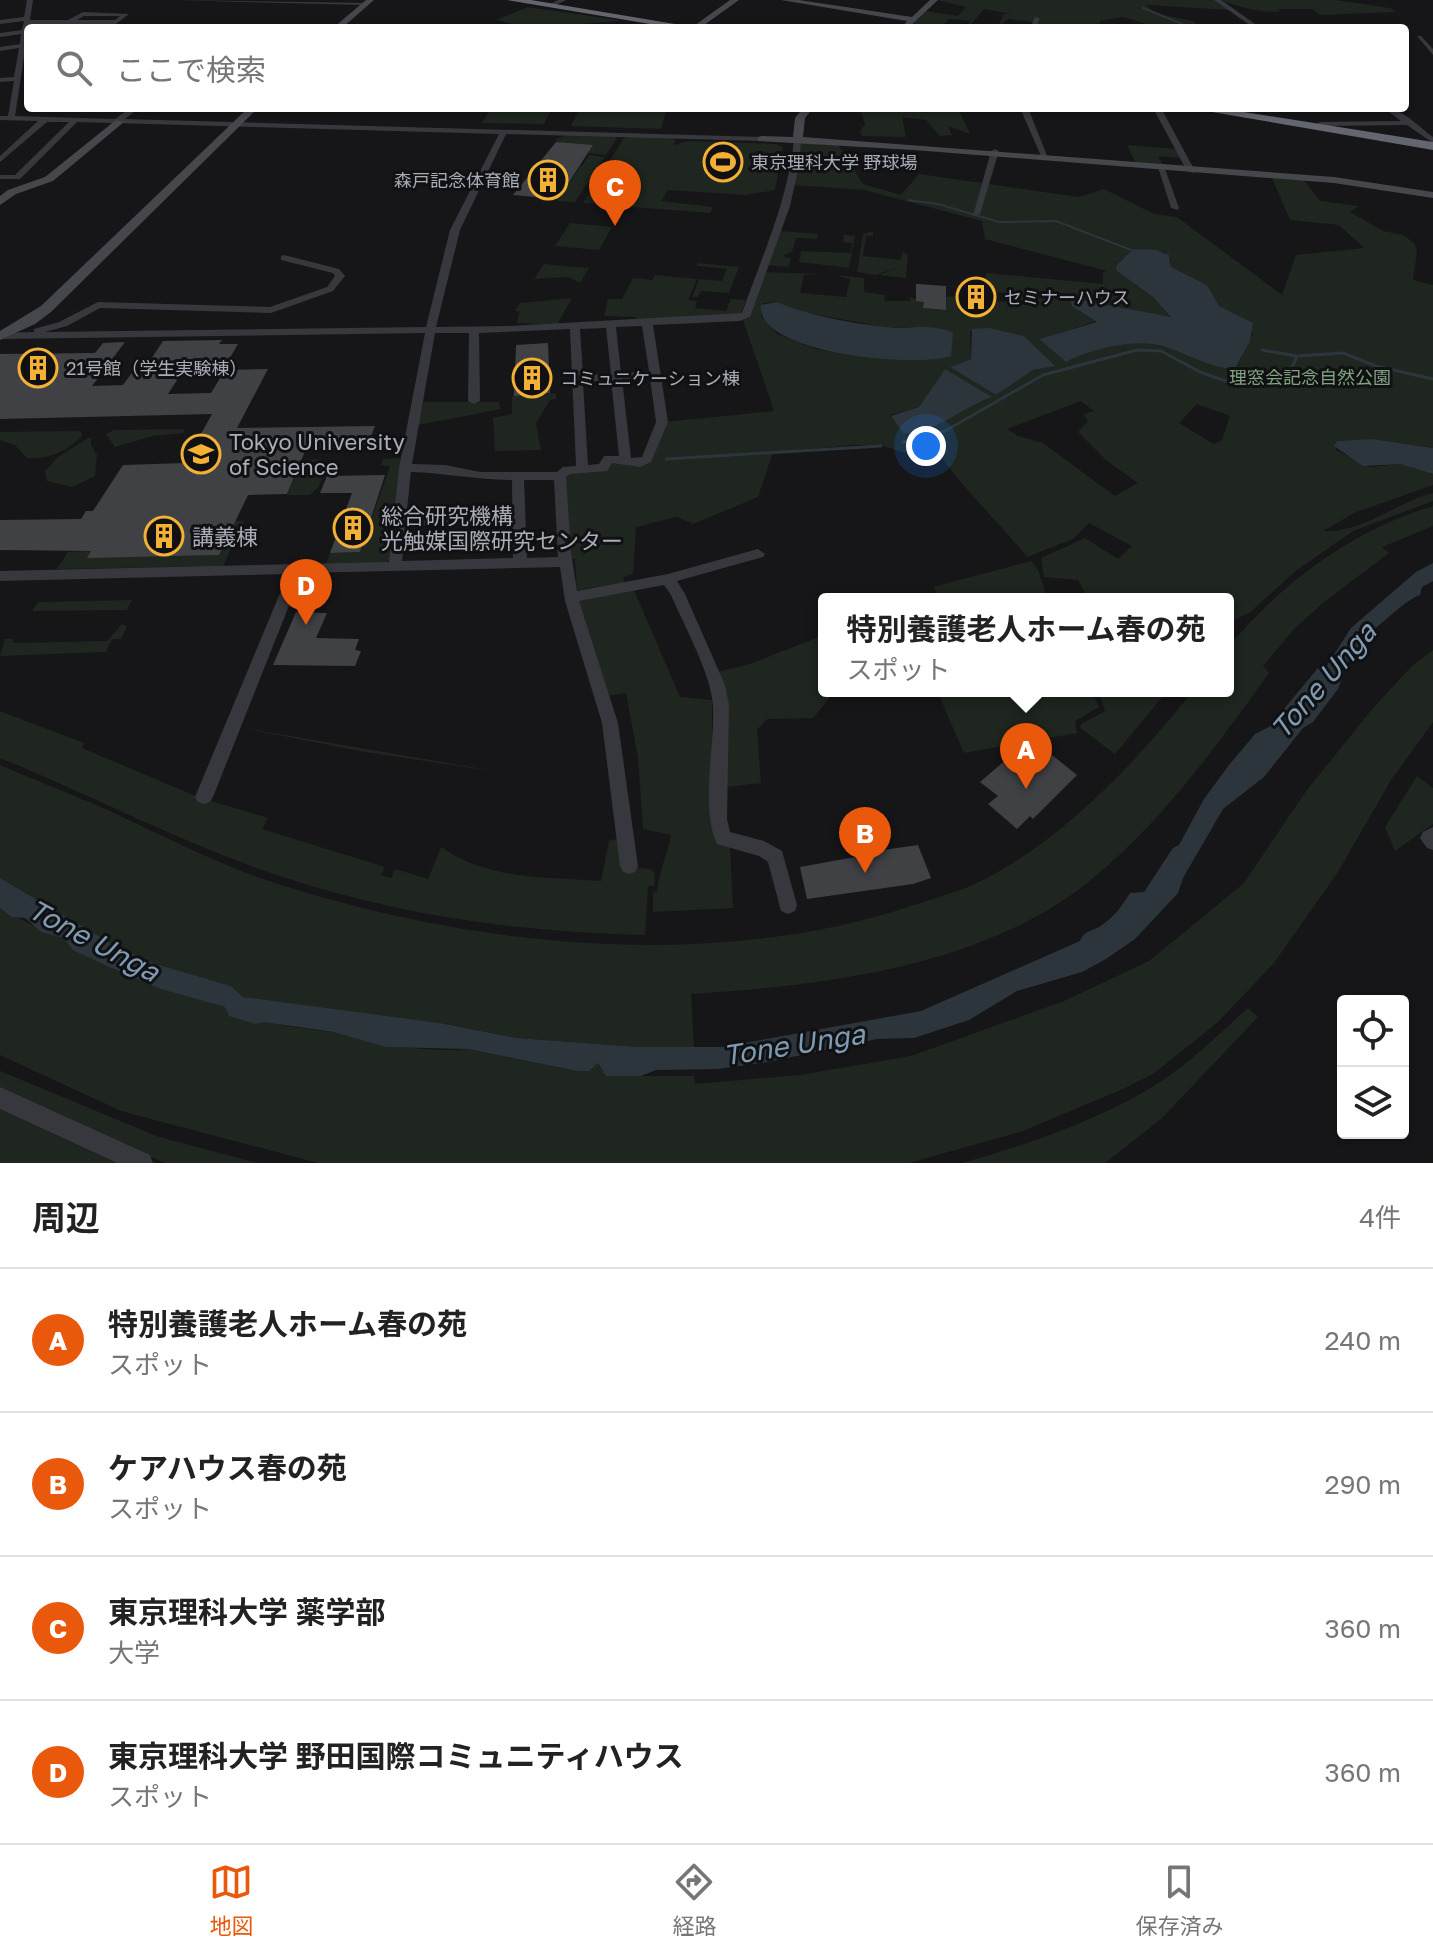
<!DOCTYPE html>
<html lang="ja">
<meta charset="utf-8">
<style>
body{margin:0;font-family:"Golos Text","Noto Sans JP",sans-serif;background:#f2f2f2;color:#222}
.controls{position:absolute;right:24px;bottom:24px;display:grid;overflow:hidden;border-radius:8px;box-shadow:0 2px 6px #0004}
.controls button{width:72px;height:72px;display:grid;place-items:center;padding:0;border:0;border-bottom:2px solid #e0e0e0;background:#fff;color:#222;font:40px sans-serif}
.you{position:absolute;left:926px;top:446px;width:28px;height:28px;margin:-20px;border:6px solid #fff;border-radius:50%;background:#1a73e8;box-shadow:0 0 0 12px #1a73e833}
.badge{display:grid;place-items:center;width:52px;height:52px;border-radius:50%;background:#ea580c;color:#fff;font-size:26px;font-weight:700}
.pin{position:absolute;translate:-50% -66px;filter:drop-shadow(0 2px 4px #0008)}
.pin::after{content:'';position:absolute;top:42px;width:28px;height:24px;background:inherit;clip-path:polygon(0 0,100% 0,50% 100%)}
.popup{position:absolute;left:818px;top:593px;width:416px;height:104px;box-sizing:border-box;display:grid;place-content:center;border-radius:8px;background:#fff;filter:drop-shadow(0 2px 6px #0005);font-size:26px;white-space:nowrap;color:#767676}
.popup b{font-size:30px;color:#222}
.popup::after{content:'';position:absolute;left:50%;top:100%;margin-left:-16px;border:16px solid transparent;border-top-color:#fff}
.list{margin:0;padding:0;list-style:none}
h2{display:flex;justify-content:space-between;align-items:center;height:104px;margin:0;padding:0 32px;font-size:34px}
h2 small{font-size:26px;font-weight:400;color:#767676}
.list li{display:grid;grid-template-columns:52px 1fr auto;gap:24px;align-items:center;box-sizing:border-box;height:144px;padding:0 32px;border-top:2px solid #e0e0e0}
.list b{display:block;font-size:30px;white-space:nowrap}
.list p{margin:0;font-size:26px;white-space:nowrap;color:#767676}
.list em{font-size:26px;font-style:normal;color:#767676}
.icon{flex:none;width:44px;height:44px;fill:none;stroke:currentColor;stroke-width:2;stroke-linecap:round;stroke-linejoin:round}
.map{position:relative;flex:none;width:1433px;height:1163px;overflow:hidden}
.search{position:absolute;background:#fff;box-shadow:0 2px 6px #0004;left:24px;right:24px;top:24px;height:88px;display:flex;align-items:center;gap:20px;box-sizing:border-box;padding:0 28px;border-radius:8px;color:#767676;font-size:30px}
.sheet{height:680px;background:#fff}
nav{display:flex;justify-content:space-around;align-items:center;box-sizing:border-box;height:112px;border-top:2px solid #e0e0e0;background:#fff;font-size:22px;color:#767676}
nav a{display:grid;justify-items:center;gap:4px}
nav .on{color:#ea580c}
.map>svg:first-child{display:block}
</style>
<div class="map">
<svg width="1433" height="1163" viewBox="0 0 1433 1163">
<rect width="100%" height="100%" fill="#161618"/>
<path fill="#1e261f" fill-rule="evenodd" d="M937 0H1215L1231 10 1146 5 1157 14 1194 21 1199 28H1159L1123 17 1100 21 1099 26 1084 25 1085 28 1035 25 1040 18 1036 17 1034 22 1008 19 997 28 1004 14H1012L984 9 968 28H965L970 21 949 19 940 28 910 27 926 11 958 16 966 7Z
M1220 0H1335L1390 8 1396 12 1320 15 1313 9H1279L1280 11C1268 15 1233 5 1220 0Z
M528 7 617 20 621 21 526 28 496 20Z
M491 108H552L544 124 482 123Z
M580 108H667L661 129 571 126Z
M827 108H958L970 134 948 126 952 135 940 136 926 120 902 117 906 137 862 136 860 131 865 124 861 113Z
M566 135 610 136 617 138 606 155 587 153 554 140Z
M628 137 669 138 675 140 674 145 689 141 776 144 783 147 775 190 745 195 668 190 661 201 713 207 710 213 583 203 624 138Z
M800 141 837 143 863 184 901 195 919 174 1079 197 1104 189 1154 214 1177 217 1282 295 1296 255 1364 248 1339 225 1290 220 1272 178 1303 179 1320 201 1359 206 1350 212 1383 231 1403 235 1414 243 1417 252 1413 280 1433 285V448L1372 439 1337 441 1336 450 1370 467 1400 464 1433 474V485L1354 513 1323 531C1360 534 1397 502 1433 493V501L1353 531 1297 570 1249 613 1228 623V599H1088L1078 580 1044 577 1041 558 1085 538 1118 559 1132 546 1089 523 1073 539 1027 557C998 521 966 492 939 454L944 451 904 453 881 445H854L773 452 758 497 693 524 677 517 636 527 633 574 623 577 625 583 577 590 575 559H571L564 472 604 470 610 460 640 464 665 422 774 411 743 320 749 318 765 272 820 274 804 275 800 293 846 297 850 279 835 275 864 278V292L885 295 884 301H910V297L924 302V308L946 310 945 296 1004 302 1011 299 1004 293 937 285 986 289V273L1103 284V272L1107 271 985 239 982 221 864 190 793 185 801 161ZM1133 249 1164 252 1171 259V267L1207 285 1214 303 1253 333 1237 367C1220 374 1179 349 1158 345 1129 339 1092 349 1066 362L1040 339 1097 321 1079 311 1171 317 1153 297 1117 271ZM777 302 801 312 885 327 942 328 886 359 816 349 777 334 761 316 763 303ZM970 331 1054 366 1033 370 996 395 950 367 971 359ZM945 369 991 397C961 408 937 429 905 435L891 415 919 407ZM1081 401 1094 411 1083 414 1088 421 1078 432 1107 461 1138 483 1115 496 1043 443 1018 436 1007 429ZM1197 404 1230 416 1222 440 1214 444 1179 423Z
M1127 145 1176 149 1182 158 1158 156 1164 167 1137 165Z
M589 155 605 157 575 202 557 201 580 167 557 165 582 166Z
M570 223 612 227 599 250 555 246Z
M782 231 818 234 817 239 796 238 792 252 782 256 791 258 788 267 767 265 778 233Z
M870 232H873V236H866L863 256 900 260 903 252 908 255 906 278 879 275 901 266 876 275 857 272 863 234Z
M844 235 855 236 849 268 799 262 801 251 851 253 852 243 843 242Z
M698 263 739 267 729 293 701 291 698 297H692L699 279 722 281 727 269 697 266Z
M544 264 589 268 580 283 568 277 534 279Z
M655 275 697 279 688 300 697 301 695 308 726 311 731 299 746 300 741 314 639 321 634 317 604 316 608 299H622L633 278 652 280Z
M572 298 557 325 517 323 519 313 523 312 515 311 520 303Z
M556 393V399L550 400 536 423 541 450 495 451 493 418 512 414V396Z
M423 402H499L501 409 418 425Z
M185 429 183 433 153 436 115 447 106 434 114 430Z
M81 431 82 436C68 451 48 460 27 458L15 445 0 440V432Z
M88 438H91V445L97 455 95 476 72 487 47 481 45 471 58 457Z
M401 458 390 560 385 563 326 564 330 553 360 552 390 466 381 465 383 459Z
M321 459 318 466H327L319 486 310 495H287L302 460Z
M1433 506V526L1382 547 1389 553 1324 602 1294 629 1263 666 1269 673C1215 748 1160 825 1087 883 982 967 820 986 691 994L694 1047H639L517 1038 440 1023 256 1000 243 997 231 986 156 964 114 945 0 878V765C34 780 69 793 103 808 161 834 217 865 278 884 475 947 712 972 911 906 936 898 962 891 985 879 1067 836 1136 762 1193 691H1228V647C1283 582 1351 531 1433 506Z
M235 521H244L223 566 57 569 68 552 91 551 88 557 218 555Z
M1031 561 1038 570 1048 599H940L933 587Z
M634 590 680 697 712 700V819L717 844 730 847 733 908 653 912V893L657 892C659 871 667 856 671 835L643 829 638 758 626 693 608 696 577 600Z
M132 600 127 610 32 611 38 602Z
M122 624 127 626 121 639H112L106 652 0 656 5 639H14L13 643 107 641Z
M819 637 824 639V691H835L813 718 767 719 757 730 761 783 726 787 717 672 750 664Z
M1433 650V722L1391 780 1338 872 1274 963 1217 1023 1153 1074 1125 1088 1023 1131 909 1163H318L121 1111 0 1055V908C21 918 40 932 64 938 81 965 192 997 226 1007L229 1013C264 1023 298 1028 334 1032 353 1035 375 1047 394 1047 418 1048 446 1052 468 1049L577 1071 598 1063 607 1076H694L695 1084 800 1075 911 1056 1064 1001 1149 961 1243 884 1307 790 1373 708 1412 666Z
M952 691H1092L1099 707 1075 721 1077 733 964 753 938 693Z
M1098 691H1167L1115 754 1080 728 1081 724 1105 711Z
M0 711 84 743 82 748 198 797 268 818 262 829 385 867 381 875 391 878 395 869 428 879 441 847C488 880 545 877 601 881L609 841 617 839 621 866 651 869 655 874 654 886H648L645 935C518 932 395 915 274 874 182 843 91 795 0 758Z
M238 727 506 773 365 752Z
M1417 776 1433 788V824L1395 851 1385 827Z
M1248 1008 1258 1017 1161 1119 1105 1163H962C1029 1144 1104 1119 1163 1080 1194 1059 1220 1033 1248 1008Z
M0 1071 159 1137 258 1163H165L0 1089Z
M0 1109 116 1163H0Z"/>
<path fill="#2c353c" d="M1133 249 1156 250 1169 255 1171 267 1207 285 1219 306 1253 323 1250 341 1236 367C1220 374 1179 349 1158 345 1129 340 1092 349 1066 362L1039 339 1097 322 1072 306 1071 301 1075 299 1171 317 1153 297 1117 271 1116 266Z
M777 302C810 316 850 323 886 327 909 330 931 322 953 333L951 356C919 368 755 354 761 305Z
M989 328 1024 336 1055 366 1033 370 996 395 950 367 971 359 972 329Z
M945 369 992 397C963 407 935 433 904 434L891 416 919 407Z
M1372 439 1433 448V474L1400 464 1363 466 1334 446 1337 441Z
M1433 563V581L1422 587 1420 595C1407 599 1385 621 1372 631L1369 641 1358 647 1349 660 1338 689 1313 722 1303 728 1264 777 1223 809 1183 878 1178 893 1135 939 1106 959 1082 972 1017 991 969 1020 914 1038 877 1039 768 1062 718 1069 656 1070 641 1076H606L598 1063 589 1071H577L468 1049 385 1047 334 1032 263 1022 256 1024 229 1016 225 1007 158 988 109 967 73 950 64 938 41 932 25 918 12 917 0 908V878L114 945 156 964 231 986 243 997 440 1023 517 1038 639 1047H722L921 1011 1080 941C1085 929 1093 932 1102 925 1114 917 1122 906 1130 893L1144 892 1173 848 1179 845 1204 799 1229 765 1255 734 1269 727 1318 668 1326 667 1351 628 1416 572Z"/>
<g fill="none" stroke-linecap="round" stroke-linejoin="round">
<path stroke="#2c353c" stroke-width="2" d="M1143 8 1192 28
M908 200 938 204 999 222 1056 221 1131 250"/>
<path stroke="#2c353c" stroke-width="3" d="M1262 350 1297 356
M1245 385C1270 386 1288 382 1297 356L1343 353 1376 366 1433 379
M903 442 945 431 1043 375 1137 350 1161 351 1200 372 1231 383
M666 459 881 446"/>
</g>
<path fill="#404145" d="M556 142 593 145 558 199 513 195Z
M916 284 946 286V310L923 308 924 302 916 301Z
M222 340 219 344H238L221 373 181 374 168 394 211 393 225 370 268 369 237 428 375 426 367 447 306 449 287 494 248 495 219 555 87 558 91 551 0 550V520L81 519 86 511H93L123 465 185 463 212 414 0 419V354L95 353 103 343 125 342 92 386 123 385 142 359H151L163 341Z
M548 343 550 393 514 396 516 345Z
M385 475 360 552 330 553 352 493H320L327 476Z
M296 612 327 613 316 638 359 639 355 650 361 651 355 666 273 665Z
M1022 746 1033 756 1042 747 1077 775 1033 819 1030 816 1017 829 988 804 998 796 980 782Z
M881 845 883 850 918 845 931 878 913 884 807 899 800 867 866 855 864 848Z"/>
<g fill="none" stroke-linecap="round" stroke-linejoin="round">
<path fill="#37383d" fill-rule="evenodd" d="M27 0H33L30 20H68L83 12 129 14 116 24H29L15 116 115 119 130 108H139L125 119 762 137 766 139 762 141 506 134 460 230 436 327 510 326 742 313C762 256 788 201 794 140L801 138 800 161 790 206 750 317 740 321 653 325 668 422 651 462 640 467 612 463 607 471 570 474 566 477 571 552 577 591 668 574 758 549 765 554 763 557 677 581 685 594 725 685 729 705 727 819 730 832 764 841 782 851 797 905 795 911 788 914 781 911 768 862 759 856 717 844C700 807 715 747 713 707 712 675 684 626 671 595L664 585 579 601 618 723 638 866 635 872 629 874 623 872 620 866 602 723 565 601 560 567 302 573 213 797 210 802 204 804 198 802 195 797 288 574 0 581V571L389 562 399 468 425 333 0 339V333L34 332V329L59 322 98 302 270 307 327 287 335 276 333 273 281 260V256L284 255 339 269 345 276 333 291 271 313 100 308 67 326 45 332 426 327 450 230 499 134 77 122 20 179H0V175H15L69 122H47L0 162V156L38 121 0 120V116H8L14 81 0 82V78L14 77 19 48 0 51V47L20 44 21 34 0 37V33L22 30 24 21 0 24V20L24 17ZM84 16H120L115 20H77ZM642 326 649 371 621 373 616 327ZM606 328 611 374 583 375 580 329ZM570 329 576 466 563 467 557 472H480L445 465 412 464 435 333H469L468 401 474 404 480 401 479 333ZM650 378 656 422 642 457 631 458 622 379ZM611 380 619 456H604L599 464 588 465 583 382ZM411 472C445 473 478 480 512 480L513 558 402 561 406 528 447 523 454 519 447 515 406 519ZM524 480H554L558 557 527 558Z
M171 0 369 3 366 5Z
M558 0H566L552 7 547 6Z
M1214 0H1221L1261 28H1254Z
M1035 17 1040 18 1036 28H1030Z
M1417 36H1421L1433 49V55Z
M1020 108H1028L1048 158 1041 156Z
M1153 108H1161L1195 171 1194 173 1187 171Z
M1384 108C1402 108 1419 127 1433 137V143L1407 125 1320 126 1316 124 1320 122 1401 121Z
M995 149 999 151 980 214 973 216 991 151Z
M1158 167 1165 169 1179 208 1178 210 1171 208Z
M1433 827V850L1427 848 1420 838 1423 832Z
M0 1087 150 1155 153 1163H117L0 1109Z"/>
<path fill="#45474d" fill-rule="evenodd" d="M366 0H374L342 28H333Z
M730 0H739L700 28H691Z
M781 0H799L912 17 930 0H938L908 28 903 26 907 21Z
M248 108H258L51 312 35 324 0 340V331L41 306Z
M803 108H813L805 118 803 137 1334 177 1433 192V198L1334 183 914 150 758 141V137L762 136 793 137 795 118Z
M116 120 124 122 53 181 16 194 0 205V196L8 190 45 177Z"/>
<path fill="#63666e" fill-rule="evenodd" d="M507 0H531L699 28H674Z
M1189 108H1219L1433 142V150Z"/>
</g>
<defs>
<g id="stadium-ring" transform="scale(2)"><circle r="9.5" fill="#111113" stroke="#f2b134" stroke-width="1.5"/><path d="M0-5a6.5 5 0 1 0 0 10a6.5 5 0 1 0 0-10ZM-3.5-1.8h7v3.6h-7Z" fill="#f2b134"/></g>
<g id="building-ring" transform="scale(2)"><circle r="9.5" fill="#111113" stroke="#f2b134" stroke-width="1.5"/><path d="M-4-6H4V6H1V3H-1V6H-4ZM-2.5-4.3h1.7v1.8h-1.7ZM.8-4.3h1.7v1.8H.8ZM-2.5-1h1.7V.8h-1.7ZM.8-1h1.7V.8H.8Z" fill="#f2b134"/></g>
<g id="university-ring" transform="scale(2)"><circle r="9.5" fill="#111113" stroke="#f2b134" stroke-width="1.5"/><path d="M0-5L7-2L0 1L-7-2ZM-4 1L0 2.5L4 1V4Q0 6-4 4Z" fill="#f2b134"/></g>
</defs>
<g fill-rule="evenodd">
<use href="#stadium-ring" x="723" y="162"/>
<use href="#building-ring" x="548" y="180"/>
<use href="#building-ring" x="976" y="297"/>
<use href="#building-ring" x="38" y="368"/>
<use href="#building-ring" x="532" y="378"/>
<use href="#university-ring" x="201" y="454"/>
<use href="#building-ring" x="353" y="528"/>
<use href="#building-ring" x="164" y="536"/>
</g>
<g text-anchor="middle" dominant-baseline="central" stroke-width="6" stroke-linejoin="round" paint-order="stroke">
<g font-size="18" fill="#a8adb8" stroke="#111113" text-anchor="start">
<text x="751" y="162">東京理科大学 野球場</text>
<text x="520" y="180" text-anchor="end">森戸記念体育館</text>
<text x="1004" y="297">セミナーハウス</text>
<text x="66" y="368">21号館（学生実験棟）</text>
<text x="560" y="378">コミュニケーション棟</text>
</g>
<g font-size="18" fill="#7fa381" stroke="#111113">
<text x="1310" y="377">理窓会記念自然公園</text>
</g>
<g font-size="22" fill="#a8adb8" stroke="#111113" text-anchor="start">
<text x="229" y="441">Tokyo University<tspan x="229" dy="25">of Science</tspan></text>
<text x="381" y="515">総合研究機構<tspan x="381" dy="25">光触媒国際研究センター</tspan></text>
<text x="192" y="536">講義棟</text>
</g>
<g font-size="28" font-style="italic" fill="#7f9bb3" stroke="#111113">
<text transform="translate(1323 680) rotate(-49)">Tone Unga</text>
<text transform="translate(94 940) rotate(28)">Tone Unga</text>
<text transform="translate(794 1044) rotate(-9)">Tone Unga</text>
</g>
</g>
</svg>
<div class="controls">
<button><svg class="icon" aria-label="locate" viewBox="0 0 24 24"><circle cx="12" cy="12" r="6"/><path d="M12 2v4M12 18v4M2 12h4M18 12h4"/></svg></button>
<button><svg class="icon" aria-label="layers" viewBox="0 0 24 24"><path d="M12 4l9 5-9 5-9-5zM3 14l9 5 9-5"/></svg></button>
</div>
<div class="you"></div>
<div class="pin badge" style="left:1026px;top:789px">A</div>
<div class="popup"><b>特別養護老人ホーム春の苑</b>スポット</div>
<div class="pin badge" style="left:865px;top:873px">B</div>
<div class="pin badge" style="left:615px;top:226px">C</div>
<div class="pin badge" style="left:306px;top:625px">D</div>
<div class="search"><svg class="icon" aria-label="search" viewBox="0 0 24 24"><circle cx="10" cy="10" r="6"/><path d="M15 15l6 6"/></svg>ここで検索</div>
</div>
<section class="sheet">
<h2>周辺<small>4件</small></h2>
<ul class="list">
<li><span class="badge">A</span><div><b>特別養護老人ホーム春の苑</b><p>スポット</p></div><em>240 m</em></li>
<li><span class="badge">B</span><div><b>ケアハウス春の苑</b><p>スポット</p></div><em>290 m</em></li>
<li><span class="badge">C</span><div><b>東京理科大学 薬学部</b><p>大学</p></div><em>360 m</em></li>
<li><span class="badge">D</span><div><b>東京理科大学 野田国際コミュニティハウス</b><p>スポット</p></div><em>360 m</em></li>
</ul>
</section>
<nav>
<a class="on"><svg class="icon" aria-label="map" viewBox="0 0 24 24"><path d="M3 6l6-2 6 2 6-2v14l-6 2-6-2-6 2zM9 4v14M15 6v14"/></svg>地図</a>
<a><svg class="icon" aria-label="directions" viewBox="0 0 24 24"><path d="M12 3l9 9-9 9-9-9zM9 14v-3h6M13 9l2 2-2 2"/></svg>経路</a>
<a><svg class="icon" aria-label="saved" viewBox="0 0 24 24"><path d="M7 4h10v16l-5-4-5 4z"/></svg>保存済み</a>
</nav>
